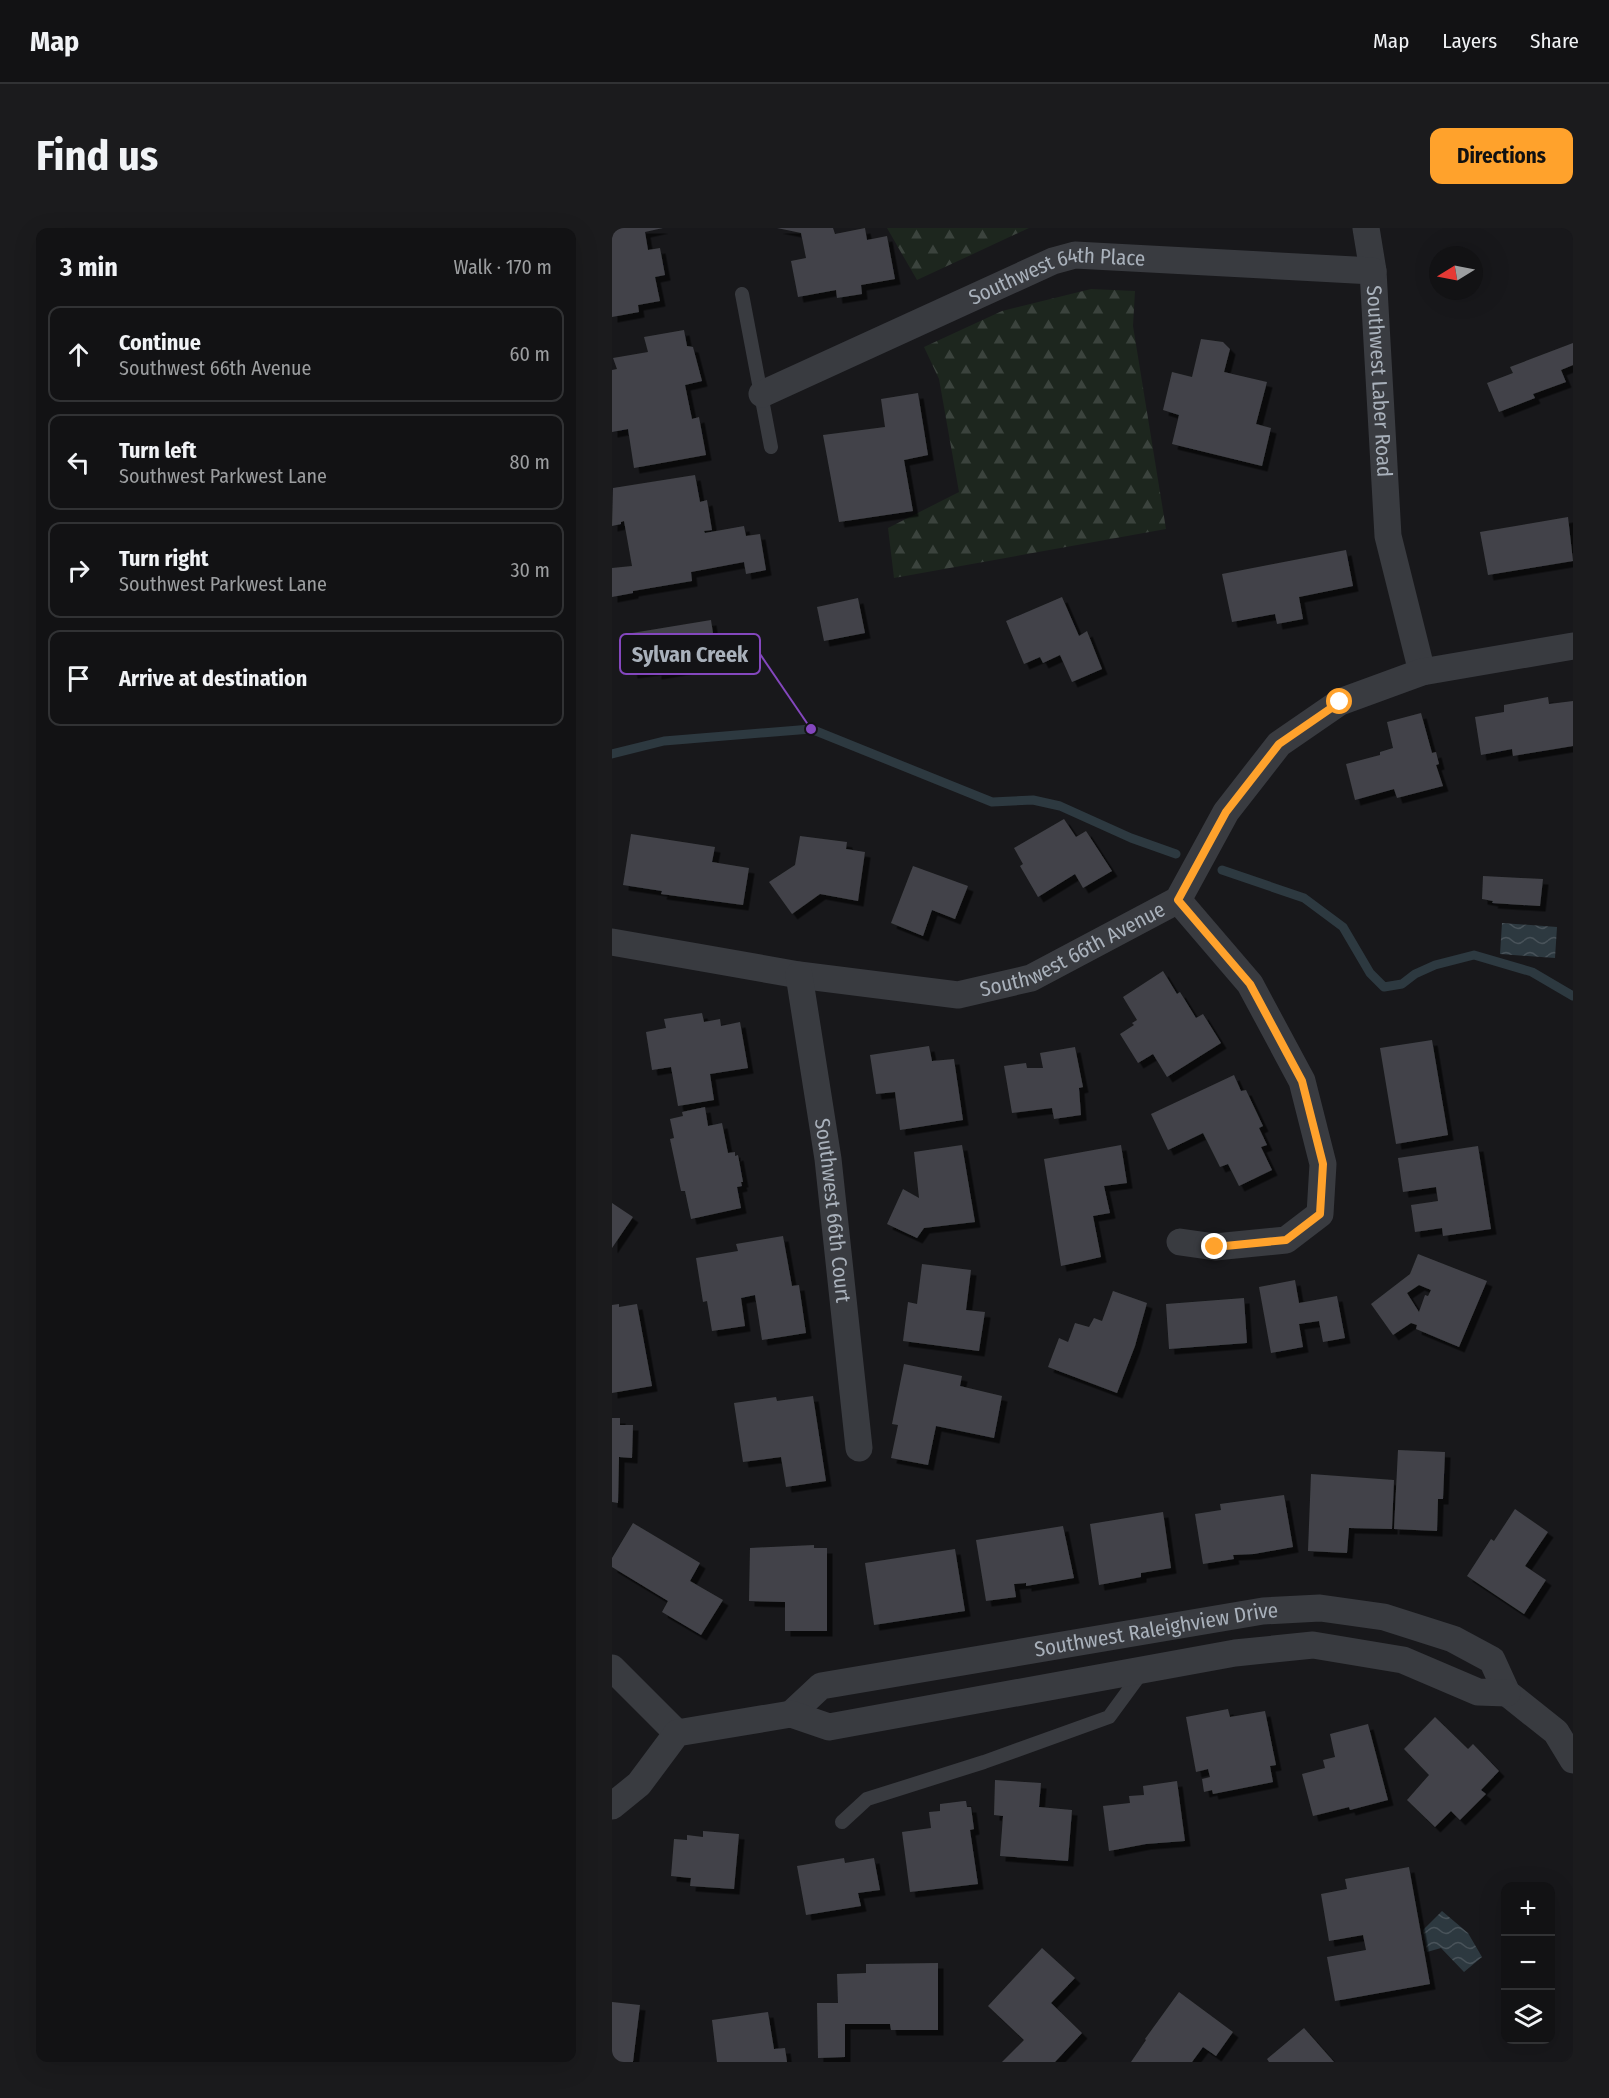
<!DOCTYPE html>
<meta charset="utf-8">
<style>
body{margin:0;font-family:"Fira Sans Condensed",sans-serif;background:#1b1b1d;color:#f1f3f6}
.controls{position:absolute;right:18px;bottom:18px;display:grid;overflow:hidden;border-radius:12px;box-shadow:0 6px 24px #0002}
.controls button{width:54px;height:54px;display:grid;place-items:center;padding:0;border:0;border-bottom:2px solid #313234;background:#121214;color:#f1f3f6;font:30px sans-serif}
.compass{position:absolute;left:817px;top:18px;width:54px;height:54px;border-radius:50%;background:#121214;box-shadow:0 6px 24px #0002;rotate:260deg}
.stop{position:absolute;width:18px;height:18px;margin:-14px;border:4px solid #ffa22c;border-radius:50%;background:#fff}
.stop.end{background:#ffa22c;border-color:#fff;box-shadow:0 2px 6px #0008}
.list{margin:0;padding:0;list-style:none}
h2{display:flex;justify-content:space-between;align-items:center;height:78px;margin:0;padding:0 24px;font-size:26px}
h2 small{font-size:20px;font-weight:400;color:#9c9ea0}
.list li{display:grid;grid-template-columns:39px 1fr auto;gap:18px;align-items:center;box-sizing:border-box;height:96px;margin:0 12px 12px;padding:0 12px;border:2px solid #313234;border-radius:12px}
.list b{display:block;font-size:22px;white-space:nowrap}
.list p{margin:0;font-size:20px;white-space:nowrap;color:#9c9ea0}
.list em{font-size:20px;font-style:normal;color:#9c9ea0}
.icon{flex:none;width:33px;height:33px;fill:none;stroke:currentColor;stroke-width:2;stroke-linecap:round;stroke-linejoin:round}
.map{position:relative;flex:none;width:961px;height:1834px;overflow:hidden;border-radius:12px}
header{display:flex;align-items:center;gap:36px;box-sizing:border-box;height:84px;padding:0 30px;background:#121214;border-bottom:2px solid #313234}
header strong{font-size:28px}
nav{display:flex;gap:33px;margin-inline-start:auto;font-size:21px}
.intro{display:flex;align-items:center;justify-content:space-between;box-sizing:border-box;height:144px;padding:0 36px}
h1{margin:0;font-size:42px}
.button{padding:15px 27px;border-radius:12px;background:#ffa22c;color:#111;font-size:21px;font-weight:700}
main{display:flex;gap:36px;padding:0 36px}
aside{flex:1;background:#121214;border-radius:12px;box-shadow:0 6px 24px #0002}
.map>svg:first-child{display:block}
</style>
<header>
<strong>Map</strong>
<nav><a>Map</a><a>Layers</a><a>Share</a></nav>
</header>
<div class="intro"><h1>Find us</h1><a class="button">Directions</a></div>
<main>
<aside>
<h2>3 min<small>Walk · 170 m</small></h2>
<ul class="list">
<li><svg class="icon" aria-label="ahead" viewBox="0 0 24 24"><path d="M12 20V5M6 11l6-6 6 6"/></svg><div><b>Continue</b><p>Southwest 66th Avenue</p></div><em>60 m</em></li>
<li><svg class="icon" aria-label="left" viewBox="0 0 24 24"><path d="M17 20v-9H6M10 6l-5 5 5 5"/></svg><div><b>Turn left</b><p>Southwest Parkwest Lane</p></div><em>80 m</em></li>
<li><svg class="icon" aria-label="right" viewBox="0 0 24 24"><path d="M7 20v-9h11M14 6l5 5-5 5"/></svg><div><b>Turn right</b><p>Southwest Parkwest Lane</p></div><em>30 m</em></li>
<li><svg class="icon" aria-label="arrive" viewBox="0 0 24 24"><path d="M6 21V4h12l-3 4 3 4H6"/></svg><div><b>Arrive at destination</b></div></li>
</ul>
</aside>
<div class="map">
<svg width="961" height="1834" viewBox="0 0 961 1834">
<defs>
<pattern id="forest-firs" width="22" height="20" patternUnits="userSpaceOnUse" patternTransform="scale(1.5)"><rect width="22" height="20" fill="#1d261e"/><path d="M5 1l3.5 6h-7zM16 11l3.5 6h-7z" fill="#3b433d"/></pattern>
<pattern id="water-waves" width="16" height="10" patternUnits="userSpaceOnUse" patternTransform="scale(1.5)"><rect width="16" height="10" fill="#2d3940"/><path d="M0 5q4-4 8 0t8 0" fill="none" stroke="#49535a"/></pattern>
<filter id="shadow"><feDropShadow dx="5.5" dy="5.5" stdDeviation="0" flood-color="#0009"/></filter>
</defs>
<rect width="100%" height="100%" fill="#18181b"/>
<path fill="url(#forest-firs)" d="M275 0H417L305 52Z
M479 61 523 63 521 98 554 301 282 350 276 300 347 264 327 151 312 119 390 83Z"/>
<path fill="url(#water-waves)" d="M890 695 945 699 943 730 888 726Z
M830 1683 856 1705 870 1729 852 1744 829 1720 815 1724 811 1702Z"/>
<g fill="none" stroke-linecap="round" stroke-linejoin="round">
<path stroke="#2d3940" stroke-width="9" d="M0 526 52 513 199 501 380 574 421 572 448 578 519 610 564 626
M610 642 692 670 731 699 758 745 772 759 790 756 803 746 823 737 862 727 920 744 961 768"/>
</g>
<path fill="#424348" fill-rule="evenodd" filter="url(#shadow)" d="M0 0H51L33 4 36 22 48 20 53 47 43 49 48 73 26 77 27 84 0 89Z
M165 0H221L223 6 253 0 255 12 275 8 283 51 249 57 250 66 225 70 224 62 186 69 179 33 194 30 189 5Z
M72 102 75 118 81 119 90 153 73 157 80 191 87 189 94 227 22 240 16 201 0 204V142L5 141 1 130 36 124 32 109Z
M589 111 611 114 618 121 612 144 655 154 644 196 659 200 650 238 560 216 567 187 551 182 560 144 580 149Z
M961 115V137L949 142 954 154 921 166 923 170 887 184 875 155 901 145 898 139Z
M306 165 316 227 292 232 301 283 227 294 211 207 273 199 269 171Z
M83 247 88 274 95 272 100 302 92 303 93 305 132 298 134 308 148 306 154 342 134 346 132 334 79 344 80 353 21 363V365L0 369V340L20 338 12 293 9 294V296L0 298 1 260Z
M956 289 961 333 876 347 868 304Z
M734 322 741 358 687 369 691 391 665 396 663 386 620 394 610 346Z
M450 369 467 408 475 403 490 441 460 454 448 427 431 435 428 429 412 436 394 393Z
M246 370 253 405 212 413 205 379Z
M99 392 102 412 90 415 94 438 44 446V442L20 445 14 406Z
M936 469 937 476 961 473V518L901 528 900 521 869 527 863 489 892 484V477Z
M809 485 820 525 824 524 827 536 824 537 831 558 785 570 782 561 743 572 734 536 768 527V524L781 520 775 494Z
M452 591 464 609 474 603 500 643 471 660 463 646 426 669 408 638 411 636 402 620Z
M19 606 103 619 100 634 137 640 131 677 49 666 50 663 11 657Z
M188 608 235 614 234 621 253 624 246 673 208 666 180 686 157 654 183 637Z
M301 638 356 658 343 691 320 682 311 708 279 695Z
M871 648 931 651 928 678 880 675 881 673 870 671Z
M551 743 565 766 568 764 584 790 591 786 609 815 555 849 541 826 526 835 508 806 522 797 520 795 525 792 511 769Z
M90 785 92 794 108 791 109 798 128 794 136 840 98 846 102 872 66 878 59 839 40 842 34 804 54 800 52 791Z
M820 812 836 907 784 916 768 820Z
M317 818 320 833 342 831 351 892 288 902 283 864 264 866 258 827Z
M463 819 471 859 467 860 469 887 442 891 440 880 400 885 392 838 414 835 415 840H431L428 825Z
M622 847 629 863 634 862 651 898 647 900 655 917 649 919 660 942 627 958 616 936 608 939 591 905 556 922 539 886Z
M93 879 96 898 110 895 116 925 123 924V928L126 927 131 954H129L130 958 125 959 129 980 79 991 73 963H69L58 911 62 910 58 891 71 888 70 884Z
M350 917 363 994 312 1000 305 1010 275 996 291 961 307 970 302 924Z
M509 917 515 955 492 958 498 985 481 988 489 1029 449 1038 432 931Z
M866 918 879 1001 831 1008 830 1000 803 1004 799 977 826 973 824 959 791 964 786 930Z
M0 975 21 989 0 1020Z
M171 1008 180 1058 187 1057 194 1105 150 1112 143 1067 129 1070 133 1098 100 1103 95 1073 91 1074 84 1030 126 1023 124 1016Z
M806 1026 875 1053 847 1119 804 1101 805 1097 799 1095 781 1107 759 1076 798 1046ZM807 1057 819 1062 816 1068 813 1067 807 1084 795 1065Z
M310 1036 359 1042 354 1082 373 1084 367 1123 291 1113 296 1074 305 1076Z
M683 1052 687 1075 725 1068 733 1110 711 1114 707 1093 687 1096 691 1119 659 1125 647 1059Z
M501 1063 535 1075 523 1118 505 1165 436 1139 447 1110 456 1114 463 1095 477 1099 482 1090 490 1093Z
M632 1070 635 1115 557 1121 554 1076Z
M7 1076V1079L25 1076 40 1158 0 1165V1077Z
M292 1136 350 1148 348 1158 390 1168 382 1210 324 1198 316 1237 279 1230 286 1197 280 1196Z
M201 1168 214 1253 174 1259 169 1229 131 1234 122 1175 164 1169 165 1173Z
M0 1190H8V1197H21L20 1230 7 1229 6 1275 0 1274Z
M786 1222 833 1224 831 1271H826L825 1303 782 1301Z
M699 1246 782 1252 780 1301 737 1300 735 1325 696 1323Z
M672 1267 681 1319 642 1326 621 1327 622 1331 591 1336 583 1286 609 1282 608 1276Z
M903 1281 936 1304 913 1338 934 1352 912 1386 855 1348 879 1311 882 1313Z
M551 1284 559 1340 529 1345V1349L487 1357 478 1296Z
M21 1295 88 1335 78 1353 111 1372 89 1407 50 1384 56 1373 0 1339V1330Z
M451 1298 462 1350 414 1358V1355L402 1356 404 1369 374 1373 364 1312Z
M202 1317V1320H215V1403H173V1374L137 1373 138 1320Z
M343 1321 353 1383 262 1397 253 1335Z
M616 1481 618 1489 653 1483 664 1537 658 1538 661 1554 601 1566 600 1562 592 1564 590 1551 598 1549 596 1541 584 1544 574 1489Z
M823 1489 856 1521 861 1516 887 1543 869 1562 874 1566 848 1592 839 1583 823 1599 795 1572 817 1547 792 1521Z
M756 1496 776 1572 738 1582 737 1579 701 1588 690 1546 713 1540 711 1532 723 1529 718 1506Z
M383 1552 429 1555 427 1579 460 1582 456 1633 388 1628 391 1588 382 1587Z
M565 1553 573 1613 534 1616 497 1623 491 1578 518 1575 517 1568 532 1567 531 1558Z
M352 1573H354L355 1579H359L362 1601 358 1602 366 1656 298 1664 290 1604 319 1600 317 1584 328 1583V1576Z
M91 1603 127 1606 122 1661 78 1658 79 1650 59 1648 62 1611 75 1612V1607L91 1609Z
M232 1630 233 1635 262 1630 268 1662 246 1665 249 1678 194 1687 185 1638Z
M797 1639 818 1756 723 1773 715 1729 754 1722 751 1707 717 1713 709 1666 735 1661 733 1651Z
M430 1720 463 1750 439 1775 470 1805 443 1834H390L412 1812 376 1778Z
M326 1735V1802H279L278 1796H233V1829L206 1830 205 1775H226L225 1746 254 1745V1736Z
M567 1764 621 1804 604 1828 591 1819 580 1834H519L534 1812 533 1811Z
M0 1774 28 1777 21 1834H0Z
M156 1784 162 1821 173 1820 175 1834H105L100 1792Z
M692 1800 722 1834H657L655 1831Z"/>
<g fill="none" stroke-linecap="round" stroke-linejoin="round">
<path stroke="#393b40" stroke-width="14" d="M130 66 159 219
M230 1594 255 1571 372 1534 497 1489 530 1444"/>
<g stroke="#393b40" stroke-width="27">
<path id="s1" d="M754 0 761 43 776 308 810 444"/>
<path id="s2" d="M150 166 441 33 463 27 761 43"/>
<path d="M566 672 638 756 690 853 711 936 708 986 674 1012 603 1019 568 1014"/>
<path id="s3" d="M0 714 187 747 346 767 419 750 566 672 614 584 667 516 728 474 810 444 961 418"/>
<path id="s4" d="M187 747 216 931 247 1220"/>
<path d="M0 1440 65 1505"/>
<path id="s5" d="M179 1486 209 1458 651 1383 708 1380 772 1389 841 1411 880 1432 895 1465 944 1504 961 1532"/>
<path d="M0 1578 27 1556 65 1505 179 1486 217 1499 623 1425 701 1417 791 1432 866 1464 895 1465"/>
</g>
</g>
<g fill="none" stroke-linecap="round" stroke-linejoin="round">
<path stroke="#ffa22c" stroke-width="8" d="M603 1019 674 1012 708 986 711 936 690 853 638 756 566 672 614 584 667 516 728 474"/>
</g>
<g text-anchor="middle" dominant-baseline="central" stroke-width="6" stroke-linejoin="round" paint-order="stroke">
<g font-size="21" fill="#a9b1bb" stroke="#131316">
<text stroke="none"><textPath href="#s2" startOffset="321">Southwest 64th Place</textPath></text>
<text stroke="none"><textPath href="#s1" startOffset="154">Southwest Laber Road</textPath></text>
<text stroke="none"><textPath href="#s3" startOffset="474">Southwest 66th Avenue</textPath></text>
<text stroke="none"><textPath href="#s4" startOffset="238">Southwest 66th Court</textPath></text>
<text stroke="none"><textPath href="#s5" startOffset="381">Southwest Raleighview Drive</textPath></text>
</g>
</g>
<path fill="none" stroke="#8447be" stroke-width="2" d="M199 501L148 426"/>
<circle fill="#8447be" stroke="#131316" stroke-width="2" cx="199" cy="501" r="6"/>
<rect fill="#131316" stroke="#8447be" stroke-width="2" x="8" y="406" width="140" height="40" rx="6"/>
<g font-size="22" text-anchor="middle" font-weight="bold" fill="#a9b1bb">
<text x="78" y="434">Sylvan Creek</text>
</g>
</svg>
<div class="controls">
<button>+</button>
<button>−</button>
<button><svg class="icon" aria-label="layers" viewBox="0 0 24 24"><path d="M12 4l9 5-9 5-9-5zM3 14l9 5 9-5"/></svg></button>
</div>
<svg class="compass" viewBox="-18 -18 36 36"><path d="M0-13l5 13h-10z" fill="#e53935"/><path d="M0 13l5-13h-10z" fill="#9c9ea0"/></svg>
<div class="stop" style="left:728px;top:474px"></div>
<div class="stop end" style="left:603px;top:1019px"></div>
</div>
</main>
